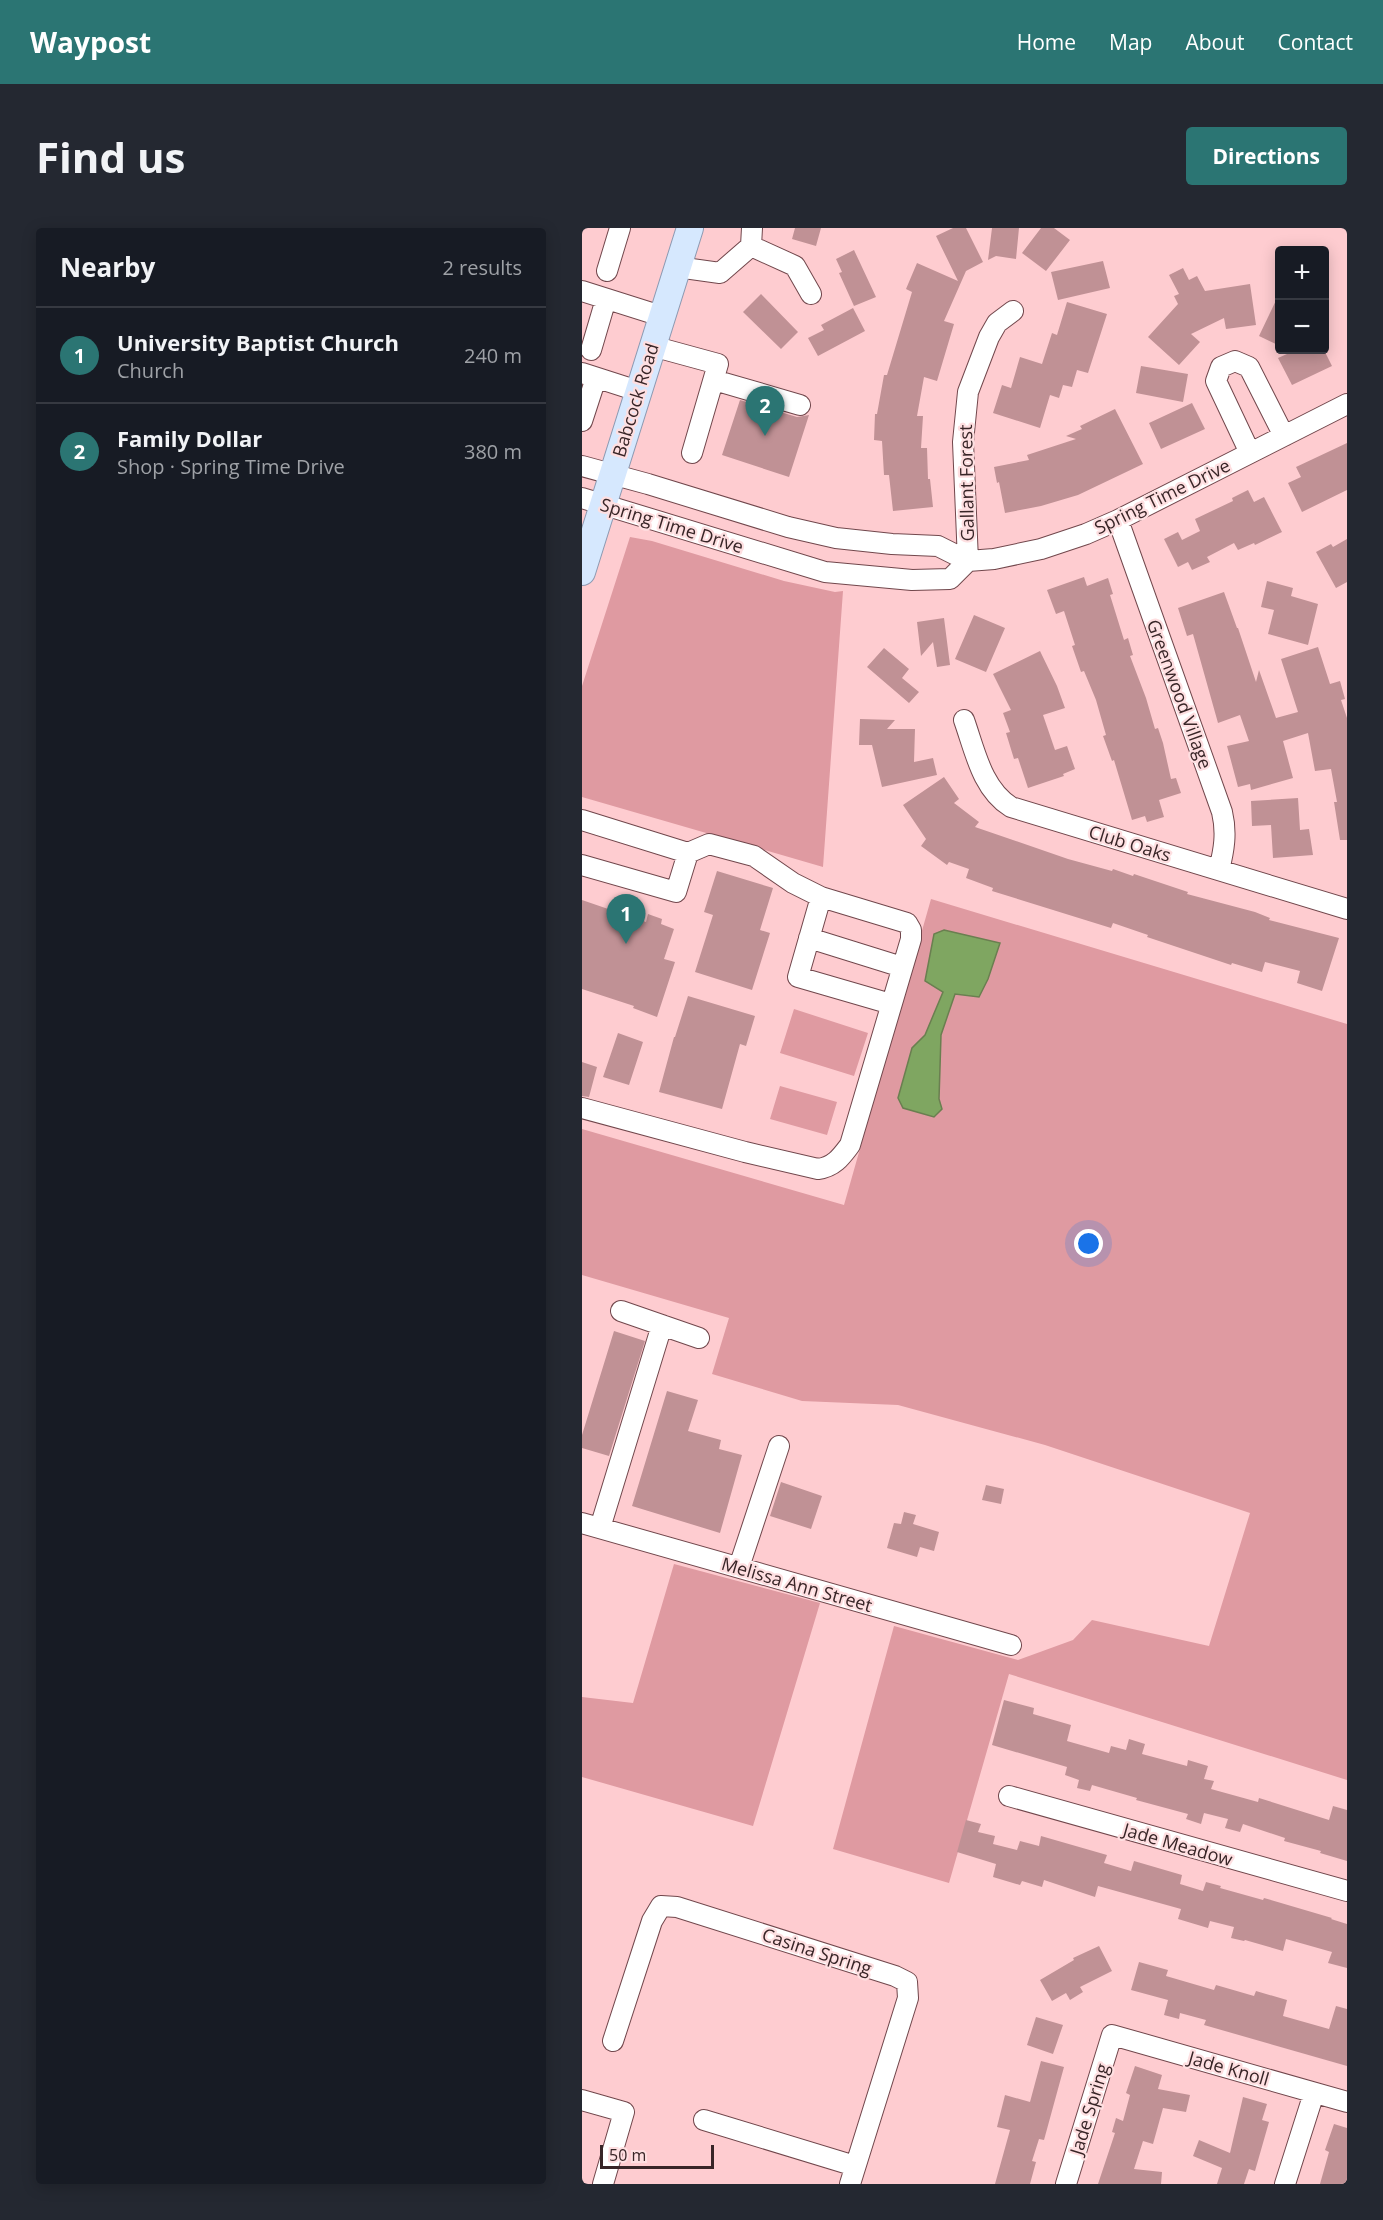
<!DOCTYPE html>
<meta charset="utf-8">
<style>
body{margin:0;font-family:"Open Sans",sans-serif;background:#242831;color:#f1f3f6}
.controls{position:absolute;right:18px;top:18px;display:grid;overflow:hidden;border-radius:6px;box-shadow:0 3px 15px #0003}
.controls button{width:54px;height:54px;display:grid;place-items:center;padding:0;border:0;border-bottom:2px solid #363941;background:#171b24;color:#f1f3f6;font:30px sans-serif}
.scale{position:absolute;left:18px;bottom:15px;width:114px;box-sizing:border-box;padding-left:6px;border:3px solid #382527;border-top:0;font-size:16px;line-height:21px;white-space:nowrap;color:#382527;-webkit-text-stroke:4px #fedfe1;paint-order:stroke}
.you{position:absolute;left:507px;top:1016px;width:21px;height:21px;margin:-15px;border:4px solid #fff;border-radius:50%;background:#1a73e8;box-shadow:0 0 0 9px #1a73e833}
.badge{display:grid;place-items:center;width:39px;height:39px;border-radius:50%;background:#2b7573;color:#fff;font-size:20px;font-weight:700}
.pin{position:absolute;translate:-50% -50px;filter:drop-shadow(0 2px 3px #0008)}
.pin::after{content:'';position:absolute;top:32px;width:21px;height:18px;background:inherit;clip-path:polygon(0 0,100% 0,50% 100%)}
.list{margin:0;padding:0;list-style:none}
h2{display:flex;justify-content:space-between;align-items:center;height:78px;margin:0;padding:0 24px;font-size:26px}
h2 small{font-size:20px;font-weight:400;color:#9ea1a6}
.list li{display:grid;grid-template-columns:39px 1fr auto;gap:18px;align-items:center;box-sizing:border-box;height:96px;padding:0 24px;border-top:2px solid #363941}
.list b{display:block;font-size:22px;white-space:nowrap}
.list p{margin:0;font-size:20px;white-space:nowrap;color:#9ea1a6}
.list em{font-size:20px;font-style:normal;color:#9ea1a6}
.map{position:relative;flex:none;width:765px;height:1956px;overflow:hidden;border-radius:6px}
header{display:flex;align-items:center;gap:36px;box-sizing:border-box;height:84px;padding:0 30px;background:#2b7573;color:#fff}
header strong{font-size:28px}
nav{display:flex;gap:33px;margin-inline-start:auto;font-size:21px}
.intro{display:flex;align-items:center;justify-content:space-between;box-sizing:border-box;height:144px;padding:0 36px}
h1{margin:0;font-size:42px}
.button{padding:15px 27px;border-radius:6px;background:#2b7573;color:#fff;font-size:21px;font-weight:700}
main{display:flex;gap:36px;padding:0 36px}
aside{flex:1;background:#171b24;border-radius:6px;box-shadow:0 3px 15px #0003}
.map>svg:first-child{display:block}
</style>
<header>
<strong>Waypost</strong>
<nav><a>Home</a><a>Map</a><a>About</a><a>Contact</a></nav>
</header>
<div class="intro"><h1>Find us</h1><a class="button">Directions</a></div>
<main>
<aside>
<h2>Nearby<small>2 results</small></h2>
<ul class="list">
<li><span class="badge">1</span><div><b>University Baptist Church</b><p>Church</p></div><em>240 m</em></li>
<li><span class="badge">2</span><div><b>Family Dollar</b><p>Shop · Spring Time Drive</p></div><em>380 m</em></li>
</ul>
</aside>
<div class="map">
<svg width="765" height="1956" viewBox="0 0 765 1956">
<rect width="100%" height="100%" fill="#feccd0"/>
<path fill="#df9aa1" d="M48 309 70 313 202 353 253 364 261 363 241 639 0 569V458Z
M349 671 765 796V1552L427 1446 367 1655 251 1621 312 1398 436 1432 491 1412 510 1392 627 1418 668 1285 463 1217 316 1177 220 1173 130 1146 147 1090 0 1047V901L262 977Z
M212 781 286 805 272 848 198 825Z
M198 858 255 874 245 907 188 891Z
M92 1336 238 1375 171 1598 0 1549V1469L51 1475Z"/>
<path fill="#7fa661" stroke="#6a7f50" stroke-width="1.5" d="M362 702 418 715 406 751 397 769 373 766 359 807 357 871 360 881 352 889 321 880 316 870 330 820 343 807 361 764 343 753 352 706Z"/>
<path fill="#c09195" d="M213 0H239L234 18 210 11Z
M371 0H384L401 34 384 43 362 93 372 96 355 153 342 149 335 188H341L339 220H345L346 251H348L351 279 311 283 307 247H302L300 213 292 212 293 186H295L302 147H305L330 64 324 61 335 35 376 53 354 8Z
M410 0H437L434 31 414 28 406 32Z
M459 0H472L488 12 464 43 440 25Z
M272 22 294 69 272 78 257 45 260 44 254 31Z
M521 33 528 60 476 72 469 44Z
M601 40 607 52 615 48 623 63 668 56 674 97 644 101 642 90 609 106 618 114 597 137 566 109 596 76 592 68 597 66 587 47Z
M698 64V118L677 108Z
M179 66 216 104 199 121 161 84Z
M485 74 525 86 506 145 495 142 490 159 481 157 477 170 468 167 458 200 411 185 420 157 429 160 438 129 460 136 470 105 475 107Z
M271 80 283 103 236 128 226 110 242 102 239 97Z
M714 122H742L750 138 710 157 696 130Z
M559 138 606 146 601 174 554 165Z
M158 172 215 189 227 187 207 249 140 227Z
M610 175 623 201 579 221 567 195Z
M533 181 561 236 496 267 459 278 423 285 417 254 415 255 412 239 447 232 445 227 494 211 484 208 500 201 498 198Z
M765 215V262L720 284 706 255 719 249 714 239Z
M666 262 672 274 682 269 700 304 673 317 672 315 656 322 652 315 625 329 628 334 610 342 606 334 596 339 582 311 596 304 600 312 618 303 613 291 651 273 650 270Z
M765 311V354L754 360 734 324 749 316 751 319Z
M502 349 505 358 526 350 531 366 528 367 542 412 546 410 551 427 548 428 564 470 573 501 576 500 581 515 589 551 594 550 599 565 577 572 582 589 565 594 563 588 550 592 532 532 530 533 521 508 524 507 514 472 502 443 499 444 490 418 493 417 482 383 474 386 465 362Z
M685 353 711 360 709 368 736 376 726 417 686 406 692 382 679 379Z
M642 364 655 400H656L674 454 677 442 694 490 716 484 699 431 736 419 748 456 758 453 763 471 759 472 765 490V612H758L752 574H755L749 541 733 543 726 505 701 513 711 550 669 562 668 556 656 559 645 518 667 513 658 487 636 495 611 406 605 408 596 380Z
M392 387 423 400 404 444 373 431Z
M362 390 368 437 355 439 351 414 339 428 335 394Z
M302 420 327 441 320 450 337 464 327 475 285 439Z
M458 423 475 458 483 480 461 487 473 522 485 518 493 541 481 546 482 548 446 560 436 530 432 531 424 505 428 504 421 485 429 482 411 446Z
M278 491 313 492 305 501H333L332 534 351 530 355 547 300 559 290 517H277Z
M362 549 377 571 372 575 397 594 393 599 486 631 530 643 531 641 551 648 552 646 606 664 605 666 673 684 688 690 687 692 757 710 740 763 715 755 718 743 683 734 680 744 650 735 649 737 565 709 566 707 531 695 529 700 410 663 411 660 384 650 387 641 367 634 365 637 339 618 344 611 321 577Z
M716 570 718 602 727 601 731 627 691 630 689 597 670 598 669 573Z
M135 643 191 660 178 702 188 705 170 762 113 744 131 687 122 684Z
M0 672 64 694 66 686 80 691 79 696 92 701 82 731 93 734 75 789 51 780 52 778 0 761Z
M106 768 173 788 164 818 158 816 140 881 77 864 92 809H93Z
M36 805 61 814 47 857 21 849Z
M0 834 15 839 7 869 0 868Z
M32 1103 63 1113 27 1228 0 1220V1207Z
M85 1163 116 1172 106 1203 139 1212 137 1221 160 1227 138 1305 50 1278Z
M199 1254 240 1268 229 1301 188 1288Z
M404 1257 422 1261 419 1276 400 1272Z
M322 1284 334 1287 331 1296 357 1304 352 1323 338 1319 335 1329 305 1320 312 1295 319 1296Z
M422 1472 452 1480 451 1486 489 1497 485 1513 527 1525 529 1518 544 1522 547 1511 563 1516 560 1526 605 1538 606 1532 626 1538 622 1551 632 1553 629 1561 676 1574 677 1570 747 1592 751 1578 765 1582V1633L738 1625 739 1623 702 1613 703 1610 661 1596 658 1604 643 1600 646 1591 622 1585 619 1596 604 1591 606 1586 554 1572 555 1570 510 1557 508 1563 495 1560 497 1552 483 1547 485 1539 410 1517Z
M384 1592 399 1596 396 1604 413 1608 411 1616 435 1622 438 1613 457 1618 459 1608 525 1627 522 1635 549 1643 552 1633 600 1647 598 1656 621 1663 624 1654 639 1658 638 1660 681 1672 682 1670 750 1690 749 1691 765 1696V1740L746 1735 750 1724 704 1711 701 1723 663 1712 662 1713 649 1710 652 1699 628 1693 626 1700 596 1691 599 1681 516 1658 513 1669 462 1652 460 1659 440 1653 438 1657 411 1649 414 1636 375 1624Z
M517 1718 530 1743 498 1759 501 1764 488 1772 484 1765 470 1773 458 1752 492 1732 491 1730Z
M557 1734 586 1742 584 1748 632 1762 634 1757 672 1768 674 1763 705 1772 701 1788 747 1801 754 1778 765 1781V1838L622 1797 624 1792 598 1785 597 1791 582 1787 586 1772 549 1762Z
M454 1789 481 1797 471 1826 445 1817Z
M459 1833 482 1839 462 1912 457 1911 450 1933 454 1934 448 1956H413L428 1902 415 1899 423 1867 448 1874Z
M553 1838 580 1847 576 1861 608 1867 604 1884 581 1880 571 1916 561 1913 552 1941 580 1944 579 1956H516L533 1905 530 1904 534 1890 541 1893 548 1867 544 1865Z
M661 1869 685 1876 680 1892 687 1894 673 1943 667 1941 662 1956H635L640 1940 611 1928 617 1912 648 1925Z
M752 1896 765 1900V1956H738L747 1924 743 1922Z"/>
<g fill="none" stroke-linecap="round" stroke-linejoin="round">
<g stroke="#71474c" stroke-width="22">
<path id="minor" d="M169 18 213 38 229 66
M95 39 138 45 169 18 170 0
M25 43 38 0
M0 63 79 88
M70 118 136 136 110 225
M9 122 24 71
M0 145 56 163
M132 152 218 177
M0 193 14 150
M668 225 634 153 639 139 653 133 667 139 702 208
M0 238 66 256 206 299 254 310 310 316 356 318 386 333 412 331 459 321 504 306 536 292 765 176
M0 270 243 344 330 352 368 351 386 333
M536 292 640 584C645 605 642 622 637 642
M386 333 381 214 386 164 407 109 415 95 431 83
M382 492C393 523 400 561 429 579L765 681
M0 592 106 625 127 616 172 628 211 655 239 669 325 695 329 702V711L268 917C259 929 252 939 236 941L163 924 0 880
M0 637 94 664 106 625
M239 669 216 749 309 776
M227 710 320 739
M39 1083 117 1110
M0 1295 429 1417
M18 1300 80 1097
M157 1339 197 1218
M427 1568 765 1663
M31 1813 70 1693 79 1678 95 1679 313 1748 325 1754 326 1770 268 1956
M0 1872 42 1884 21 1956
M122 1892 273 1938
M484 1956 530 1807 765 1874
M703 1956 732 1865"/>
</g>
<g stroke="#8d9ab2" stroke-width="28">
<path id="major" d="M0 344 108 0"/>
</g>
<use href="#minor" stroke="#fff" stroke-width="20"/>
<use href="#major" stroke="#d6e8fe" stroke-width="26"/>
</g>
<g text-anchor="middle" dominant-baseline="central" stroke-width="4.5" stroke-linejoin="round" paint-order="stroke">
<g font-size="18" fill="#382527" stroke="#fedfe1">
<text transform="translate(53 172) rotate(-73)">Babcock Road</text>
<text transform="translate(384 255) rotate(-91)">Gallant Forest</text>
<text transform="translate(580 268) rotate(-26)">Spring Time Drive</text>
<text transform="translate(90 297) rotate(17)">Spring Time Drive</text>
<text transform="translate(598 466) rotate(70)">Greenwood Village</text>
<text transform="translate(548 615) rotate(17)">Club Oaks</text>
<text transform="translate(215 1356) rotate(16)">Melissa Ann Street</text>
<text transform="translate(596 1616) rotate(16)">Jade Meadow</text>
<text transform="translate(235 1723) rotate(18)">Casina Spring</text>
<text transform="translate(647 1840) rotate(16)">Jade Knoll</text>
<text transform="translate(507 1881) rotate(-73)">Jade Spring</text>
</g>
</g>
</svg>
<div class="controls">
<button>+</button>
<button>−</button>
</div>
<div class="scale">50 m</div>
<div class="you"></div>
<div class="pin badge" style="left:44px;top:716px">1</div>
<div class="pin badge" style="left:183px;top:208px">2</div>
</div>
</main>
